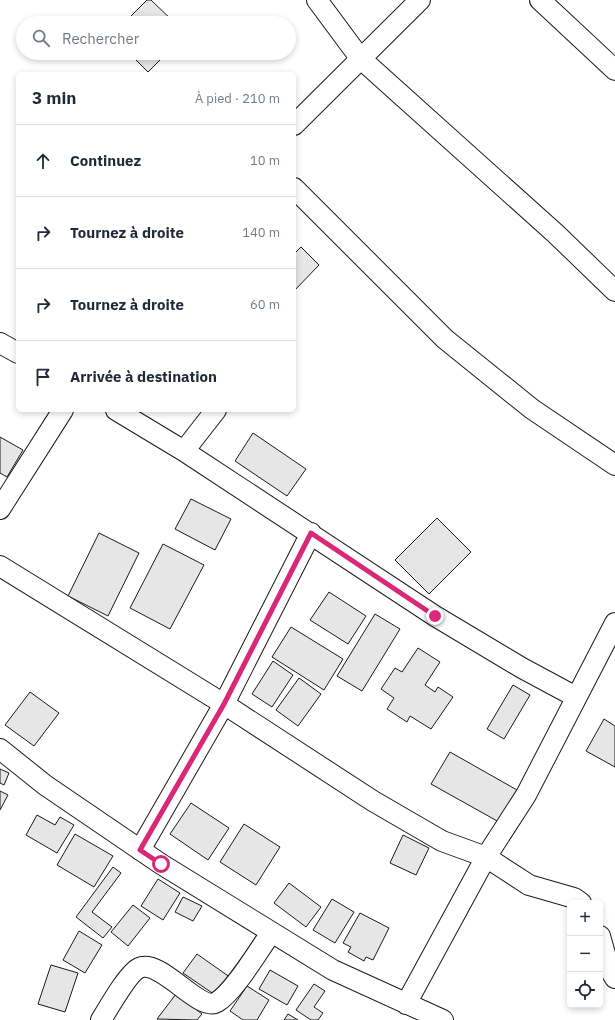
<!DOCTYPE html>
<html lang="fr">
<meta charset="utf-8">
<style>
body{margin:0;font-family:"IBM Plex Sans",sans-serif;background:#f2f2f3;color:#1f2937}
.controls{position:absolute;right:12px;bottom:12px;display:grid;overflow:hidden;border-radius:6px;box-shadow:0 2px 6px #0003}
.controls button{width:36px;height:36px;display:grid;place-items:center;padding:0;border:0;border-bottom:1px solid #e0e1e3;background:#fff;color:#1f2937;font:20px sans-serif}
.stop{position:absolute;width:12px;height:12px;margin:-9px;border:3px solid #db2777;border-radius:50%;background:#fff}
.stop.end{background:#db2777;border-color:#fff;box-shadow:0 1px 4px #0008}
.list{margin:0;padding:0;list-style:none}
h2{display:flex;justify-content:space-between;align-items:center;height:52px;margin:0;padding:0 16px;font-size:17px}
h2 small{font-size:13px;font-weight:400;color:#747a83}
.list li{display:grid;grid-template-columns:26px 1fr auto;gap:12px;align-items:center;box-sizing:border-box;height:72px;padding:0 16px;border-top:1px solid #e0e1e3}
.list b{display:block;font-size:15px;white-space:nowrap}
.list em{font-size:13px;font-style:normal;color:#747a83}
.icon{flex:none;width:22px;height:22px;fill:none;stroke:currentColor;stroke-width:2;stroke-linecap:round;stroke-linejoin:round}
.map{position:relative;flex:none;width:615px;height:1020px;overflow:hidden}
.search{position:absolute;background:#fff;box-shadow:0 2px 6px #0003;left:16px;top:16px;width:280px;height:44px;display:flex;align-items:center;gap:10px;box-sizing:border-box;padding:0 14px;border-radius:22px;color:#747a83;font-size:15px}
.panel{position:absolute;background:#fff;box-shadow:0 2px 6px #0003;left:16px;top:72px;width:280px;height:340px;border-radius:6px}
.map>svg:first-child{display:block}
</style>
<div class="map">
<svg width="615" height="1020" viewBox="0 0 615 1020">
<rect width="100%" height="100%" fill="#fff"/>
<path fill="#e6e6e6" stroke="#1a1a1a" d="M147 0H151L175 23H124Z
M129 53H167L148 72Z
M301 247 319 265 294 291V254Z
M253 433 306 469 287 496 235 461Z
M0 437 23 450 7 477 0 473Z
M191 499 231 519 215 550 175 529Z
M437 518 471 552 429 594 395 560Z
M99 533 139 553 108 616 68 596Z
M163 544 204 565 170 629 130 608Z
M329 592 366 616 348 644 310 620Z
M375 614 400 629 362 691 337 676Z
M291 627 343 659 324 690 272 657Z
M418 648 440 662 425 685 435 692 438 687 453 697 431 729 410 716 407 722 387 709 394 698 381 689 395 668 402 672Z
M273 661 293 675 272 707 252 694Z
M299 678 321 694 298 726 276 710Z
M513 685 530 695 504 739 487 729Z
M30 692 59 713 34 746 5 725Z
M604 719 615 726V767L586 751Z
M450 752 517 790 499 822 431 784Z
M0 769 9 773 4 785 0 783Z
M0 791 8 795 0 810Z
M191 803 229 828 208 860 170 834Z
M37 815 55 825 60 817 74 825 57 853 26 835Z
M244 824 280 847 256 885 220 862Z
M75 834 113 856 94 887 57 865Z
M403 835 429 848 416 875 390 863Z
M113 867 121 873 92 912 112 927 103 938 76 917Z
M158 879 180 893 163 920 141 906Z
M289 883 321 907 306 927 274 903Z
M183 897 202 906 193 921 175 912Z
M332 899 354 912 335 943 313 930Z
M133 905 150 918 128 946 111 932Z
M360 913 389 928 373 960 366 957 364 961 348 952 351 947 343 943Z
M79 931 102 945 85 973 63 960Z
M197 954 234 980 221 999 183 973Z
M51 965 78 973 65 1012 38 1004Z
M270 970 298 986 287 1005 259 989Z
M314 984 325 991 314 1007 323 1013 318 1020H311L296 1010Z
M247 986 269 1000 257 1020H243L230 1011Z
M176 994 202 1014 197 1020 157 1019Z
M288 1014 298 1020H284Z"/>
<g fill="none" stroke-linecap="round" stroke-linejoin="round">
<g stroke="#1a1a1a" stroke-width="22">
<path id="minor" d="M317 0 360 58 556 234 615 291
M540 0 615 70
M294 125 420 0
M294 188 445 339 532 409 615 465
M0 343 18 353
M116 410 184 451 435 616 522 668 576 697
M184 451 216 410
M0 509 63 410
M0 566 224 704 373 801 442 841 486 857 529 885 574 898 581 903
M0 749 45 785 161 864 333 970 443 1020
M140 850 224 704 311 533
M600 936 609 968 615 978
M406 1004 486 857 526 795 615 623
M101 1020C108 1009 128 973 139 968 161 958 199 1013 217 1002 234 992 258 951 271 933"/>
</g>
<use href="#minor" stroke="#fff" stroke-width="20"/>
</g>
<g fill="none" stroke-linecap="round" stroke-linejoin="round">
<path stroke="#db2777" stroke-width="5" d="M161 864 140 850 224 704 311 533 435 616"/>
</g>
</svg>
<div class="controls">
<button>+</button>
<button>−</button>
<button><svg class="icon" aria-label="locate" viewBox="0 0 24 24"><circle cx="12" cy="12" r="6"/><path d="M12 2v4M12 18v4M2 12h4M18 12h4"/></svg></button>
</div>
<div class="stop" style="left:161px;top:864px"></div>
<div class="stop end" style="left:435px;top:616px"></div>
<div class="search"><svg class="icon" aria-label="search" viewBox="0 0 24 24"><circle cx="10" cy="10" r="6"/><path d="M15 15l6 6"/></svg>Rechercher</div>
<section class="panel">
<h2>3 min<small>À pied · 210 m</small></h2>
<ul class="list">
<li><svg class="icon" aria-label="ahead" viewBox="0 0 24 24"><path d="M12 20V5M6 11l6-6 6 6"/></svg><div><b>Continuez</b></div><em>10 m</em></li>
<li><svg class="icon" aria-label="right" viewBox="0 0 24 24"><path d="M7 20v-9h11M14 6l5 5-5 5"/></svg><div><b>Tournez à droite</b></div><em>140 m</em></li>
<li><svg class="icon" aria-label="right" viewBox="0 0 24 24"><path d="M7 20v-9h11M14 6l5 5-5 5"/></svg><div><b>Tournez à droite</b></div><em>60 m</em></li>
<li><svg class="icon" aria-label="arrive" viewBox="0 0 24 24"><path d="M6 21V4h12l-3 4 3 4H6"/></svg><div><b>Arrivée à destination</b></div></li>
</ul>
</section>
</div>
